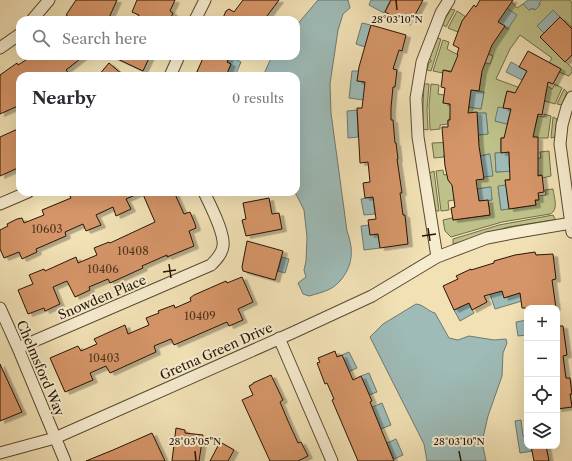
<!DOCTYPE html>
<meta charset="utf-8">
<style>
body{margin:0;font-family:"Libre Caslon Text",serif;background:#f2f2f3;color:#2b2b33}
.controls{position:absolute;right:12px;bottom:12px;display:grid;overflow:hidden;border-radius:8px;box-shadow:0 4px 16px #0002}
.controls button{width:36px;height:36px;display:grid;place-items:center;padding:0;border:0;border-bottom:1px solid #e1e1e2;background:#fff;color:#2b2b33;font:20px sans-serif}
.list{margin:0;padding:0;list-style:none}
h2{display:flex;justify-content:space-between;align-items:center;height:52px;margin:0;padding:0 16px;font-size:17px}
h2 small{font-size:13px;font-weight:400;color:#7c7c81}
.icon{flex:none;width:22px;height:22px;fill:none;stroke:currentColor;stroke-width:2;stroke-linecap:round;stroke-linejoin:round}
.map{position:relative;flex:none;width:572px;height:461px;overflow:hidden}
.search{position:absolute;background:#fff;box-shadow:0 4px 16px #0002;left:16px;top:16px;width:284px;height:44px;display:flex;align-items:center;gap:10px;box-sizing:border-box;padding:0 14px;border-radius:12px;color:#7c7c81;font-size:15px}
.panel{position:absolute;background:#fff;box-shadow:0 4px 16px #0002;left:16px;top:72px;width:284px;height:124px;border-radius:12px}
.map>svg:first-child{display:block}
</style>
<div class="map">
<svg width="572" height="461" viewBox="0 0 572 461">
<defs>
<filter id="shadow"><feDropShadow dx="4.5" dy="2.5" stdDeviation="0" flood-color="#0004"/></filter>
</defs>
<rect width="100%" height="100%" fill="#f1e1b5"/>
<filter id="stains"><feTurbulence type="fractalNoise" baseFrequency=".005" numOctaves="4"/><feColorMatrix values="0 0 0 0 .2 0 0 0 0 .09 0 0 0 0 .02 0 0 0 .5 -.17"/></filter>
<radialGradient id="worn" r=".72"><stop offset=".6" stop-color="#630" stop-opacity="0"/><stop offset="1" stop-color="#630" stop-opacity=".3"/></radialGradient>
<path fill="#bec18a" stroke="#726c48" d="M510 0 517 8 523 4 529 10 533 8 534 10 540 5 539 3 542 0H570L572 3V29L553 10 538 26 544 33 540 37 572 68V72L569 76 559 72 549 63 552 58 520 35 510 49 496 79 526 90 547 86 552 89 555 84 562 88 555 104 545 101V100L507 91 503 108 495 121 534 130 538 116 544 117V114L551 116 548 138H501V153H495L496 172 514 171 537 158H541L540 152 549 151 551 176 542 178 541 175 505 180 506 185 498 187 501 210 536 205 535 200H538V196L546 195 545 190 553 189C554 197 559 210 550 214L502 222 451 237 445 231 443 220 452 218 453 220 490 215 488 201 492 200 490 187 477 189 454 200 448 201 449 210 441 211 436 171 443 170 444 175 449 174 448 178 451 183 483 177 489 154 480 156 479 150 444 155V157L434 158 432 143 479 141 478 135 488 134 486 113 450 114V120H448V124L440 125V129L430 130 429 106 431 84 439 85 438 94 444 95 443 103 481 109 484 92 479 91 481 75 444 70 443 73 433 71 443 40 449 42 447 49 458 55 490 64 493 56 488 54 458 32 448 28 457 11 466 17 504 27 508 29 507 8Z
M451 9 455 10 446 27 442 24Z
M436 38 441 39 431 71 427 70 429 62H431V60L429 59Z
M424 84H429L427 109 428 130 423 129V106Z
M564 89 567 92 562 105 557 104Z
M553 117 557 119 555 137 551 138Z
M434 171 439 211H435L429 173Z
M553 215 555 219 553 220 508 227 453 244V239L499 225Z"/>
<path fill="#9ebbb7" stroke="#6e7970" d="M318 0H348L350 8 343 14 338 30 330 84 331 113 347 231C354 250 353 266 340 281 337 284 334 287 330 289 324 292 316 294 309 296L303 294 298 283 306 277 304 270 306 261 307 237 304 210 295 192H296V76H263L272 56H296V26Z
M371 0H388L390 1 384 13 369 5Z
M528 0H542L539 3 540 5 535 10 533 8 529 10 523 4Z
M507 8 517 15 508 29 498 22Z
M553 10 560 17 544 33 537 26Z
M362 23 371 25 365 47 356 44Z
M230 57 241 62 235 76 226 75 231 64 227 62Z
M511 62 527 71 522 80 506 72Z
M352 71H359L357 81 365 82 364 100 349 98Z
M471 90 484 92 481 109 469 107Z
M498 107 511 109 507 124 495 121Z
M357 110 358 137 348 138 347 111Z
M477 113H486L488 134 478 135Z
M509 152V167L514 171 496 172 495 153Z
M490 154 493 176 483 177 480 156Z
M506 185 509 209 501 210 498 186Z
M491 187 492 200 479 201 477 189Z
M373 197 375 214 364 215 361 199Z
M369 225 370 235 378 234 380 248 364 250 361 226Z
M282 257 289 259 285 273 278 271Z
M502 291 520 293 522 301 495 309 490 294Z
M469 303 474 313 460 321 454 310Z
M416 304C425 305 427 311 435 313L449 338 458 340 469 336 494 340 506 339 507 343 503 353 502 376 488 416 482 442 486 461H427L424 444 370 337 383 324Z
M527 320V335L518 336 516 322Z
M349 352 357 368 346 373 342 355Z
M369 373 377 392 369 395 361 376Z
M382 403 391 425 381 429 372 407Z
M521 420 523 436 527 435V446H531L532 451 520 453 515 421Z
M396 439 403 455 394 459 387 443Z"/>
<path fill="#d59568" stroke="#271605" filter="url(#shadow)" d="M76 0H117L108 20H74L66 15Z
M137 0H175L170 11 173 13 170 20H137L139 15 132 12Z
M243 0H279L264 20H222L226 11 229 9 234 12Z
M391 0H423L415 15 411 13 406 23 385 12Z
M480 0H513L498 22 505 26 492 45 482 71 479 91 471 90 468 113 477 112 479 146 484 179 476 180 479 201 488 200 490 215 453 220 451 208 455 207 452 185 448 180 445 166 442 127H448V120H450V104L443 103 445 88 441 87 442 80 443 70 451 72 458 55 457 54 459 48 453 45 462 21 474 5 476 7Z
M560 17 572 29V55L565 62 540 37Z
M371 25 406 35 402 51 399 50 393 69 397 70 395 87H393L391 108V120H393L395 143H396L398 159H397L402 193H400L403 215H405L408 244 380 248 378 234 370 235 368 220 376 219 373 197 365 198 363 183 370 182 368 162 360 163 357 108H362L365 82 357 81 359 67Z
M528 51 561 69 553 84 548 82 542 115 538 114 533 137H538V176L542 175 544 192 538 193 539 200H535L536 205 509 209 505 180H510L509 152 501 153V138H504L511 109 503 108 507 91 515 93 527 71 519 67Z
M32 56H84L66 70 71 76H20V105L0 114V75L17 63 18 65Z
M111 56H150L143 71Z
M204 56H230L227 62 231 64 226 76H195Z
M109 63 124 76H98Z
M20 128V167L0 176V137Z
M80 192H142L126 199 131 209 116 216 113 207 96 215 101 225 86 231 83 224 65 232 66 236 36 249 37 252 22 259 19 252 4 258 0 249V230L8 226 7 224 17 219 22 218 24 223 44 215 42 210 71 198 70 196Z
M142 192H174L184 214 190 212 195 224 196 228 189 231 194 246 167 257V255L142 266 143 268 110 283 108 279 89 287 90 290 75 297 67 281 53 287 60 304 45 311 44 308 28 314 18 290 33 284 29 275 44 269 45 271 76 257 78 263 97 255 94 248 109 242 110 243 155 222Z
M269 198 272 214 279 213 282 229 246 236 242 220 246 219 243 203Z
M247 241 283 251 275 280 243 271 242 267Z
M535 252 536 255 553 254 556 279 552 280 556 308H522L520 293 504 298 502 291 484 296 487 302 472 310 469 303 454 310 443 286 458 279 456 276 471 269V270L494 263V261L515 255Z
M242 277 253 302 238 309 243 320 229 326 227 322 174 345 171 339 154 346 156 352 110 373 106 366 90 373 93 380 65 392 50 358 78 346 81 351 97 344 94 339 125 325 128 334 149 325 146 318 159 313 158 311 174 305 175 308 191 301 190 298 194 295 226 281 227 283Z
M557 326H563L567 355 563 356 566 378H570L572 394H570L572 407 557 409Z
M335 351 337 357 342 355 353 380 361 376 372 401 370 402 394 461H358L332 400 334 399 327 383 325 384 317 363 320 362 318 358Z
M0 364 22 412 0 421Z
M271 375 283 400 280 402 288 421 298 443 301 442 308 456 298 461H270L242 400 253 395 249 386 253 384V383Z
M176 428 185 430V433L203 435 199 461H172Z
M152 433 165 461H86L113 450Z
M220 442 234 450 228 461H210Z
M531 446H546L549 461H534Z"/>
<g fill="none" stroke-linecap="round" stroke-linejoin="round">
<g stroke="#5a4931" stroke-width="13">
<path id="minor" d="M32 20 49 0
M195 20 205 0
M0 48 20 34
M170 76 179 56
M572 97 567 107 562 125 560 144 572 232
M0 204 28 192
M437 257 418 137 416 98 422 62 441 13 449 0
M0 308 18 348 65 461
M279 338 332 461
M18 348 211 265C216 260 222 254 223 246 225 233 210 205 204 192
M0 453 55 438 292 333 372 296 437 257 487 238 518 232 572 223"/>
</g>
<use href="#minor" stroke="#f6eccf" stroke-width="11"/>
</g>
<path fill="none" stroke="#271605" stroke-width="1.5" d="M396 0 397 10M428 228 430 241M422 236 436 234M169 264 171 278M163 272 176 270M195 451 196 461M459 451 461 461"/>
<g text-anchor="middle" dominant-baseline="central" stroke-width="4" stroke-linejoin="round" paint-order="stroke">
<g font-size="11" fill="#52361e">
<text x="47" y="229">10603</text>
<text x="133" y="251">10408</text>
<text x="103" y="269">10406</text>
<text x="200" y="316">10409</text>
<text x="104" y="358">10403</text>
</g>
<g font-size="13" fill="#271605" stroke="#f6eccf">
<text transform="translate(102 297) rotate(-23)">Snowden Place</text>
<text transform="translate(216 351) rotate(-24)">Gretna Green Drive</text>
<text transform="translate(41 368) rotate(67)">Chelmsford Way</text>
</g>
</g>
<g font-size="10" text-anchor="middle" fill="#271605" stroke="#f6eccf" stroke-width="4" stroke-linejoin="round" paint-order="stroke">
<text x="397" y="23">28°03'10"N</text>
<text x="195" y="445">28°03'05"N</text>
<text x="459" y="445">28°03'10"N</text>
</g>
<rect width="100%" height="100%" filter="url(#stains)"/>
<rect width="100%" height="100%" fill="url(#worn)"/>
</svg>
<div class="controls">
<button>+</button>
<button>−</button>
<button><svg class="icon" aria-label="locate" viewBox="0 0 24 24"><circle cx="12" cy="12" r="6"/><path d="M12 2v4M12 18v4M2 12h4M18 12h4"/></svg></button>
<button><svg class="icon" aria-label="layers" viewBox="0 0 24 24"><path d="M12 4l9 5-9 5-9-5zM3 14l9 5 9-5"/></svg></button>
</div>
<div class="search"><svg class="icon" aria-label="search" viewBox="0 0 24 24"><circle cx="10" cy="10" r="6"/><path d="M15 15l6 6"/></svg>Search here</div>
<section class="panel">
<h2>Nearby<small>0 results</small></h2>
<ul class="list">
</ul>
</section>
</div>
